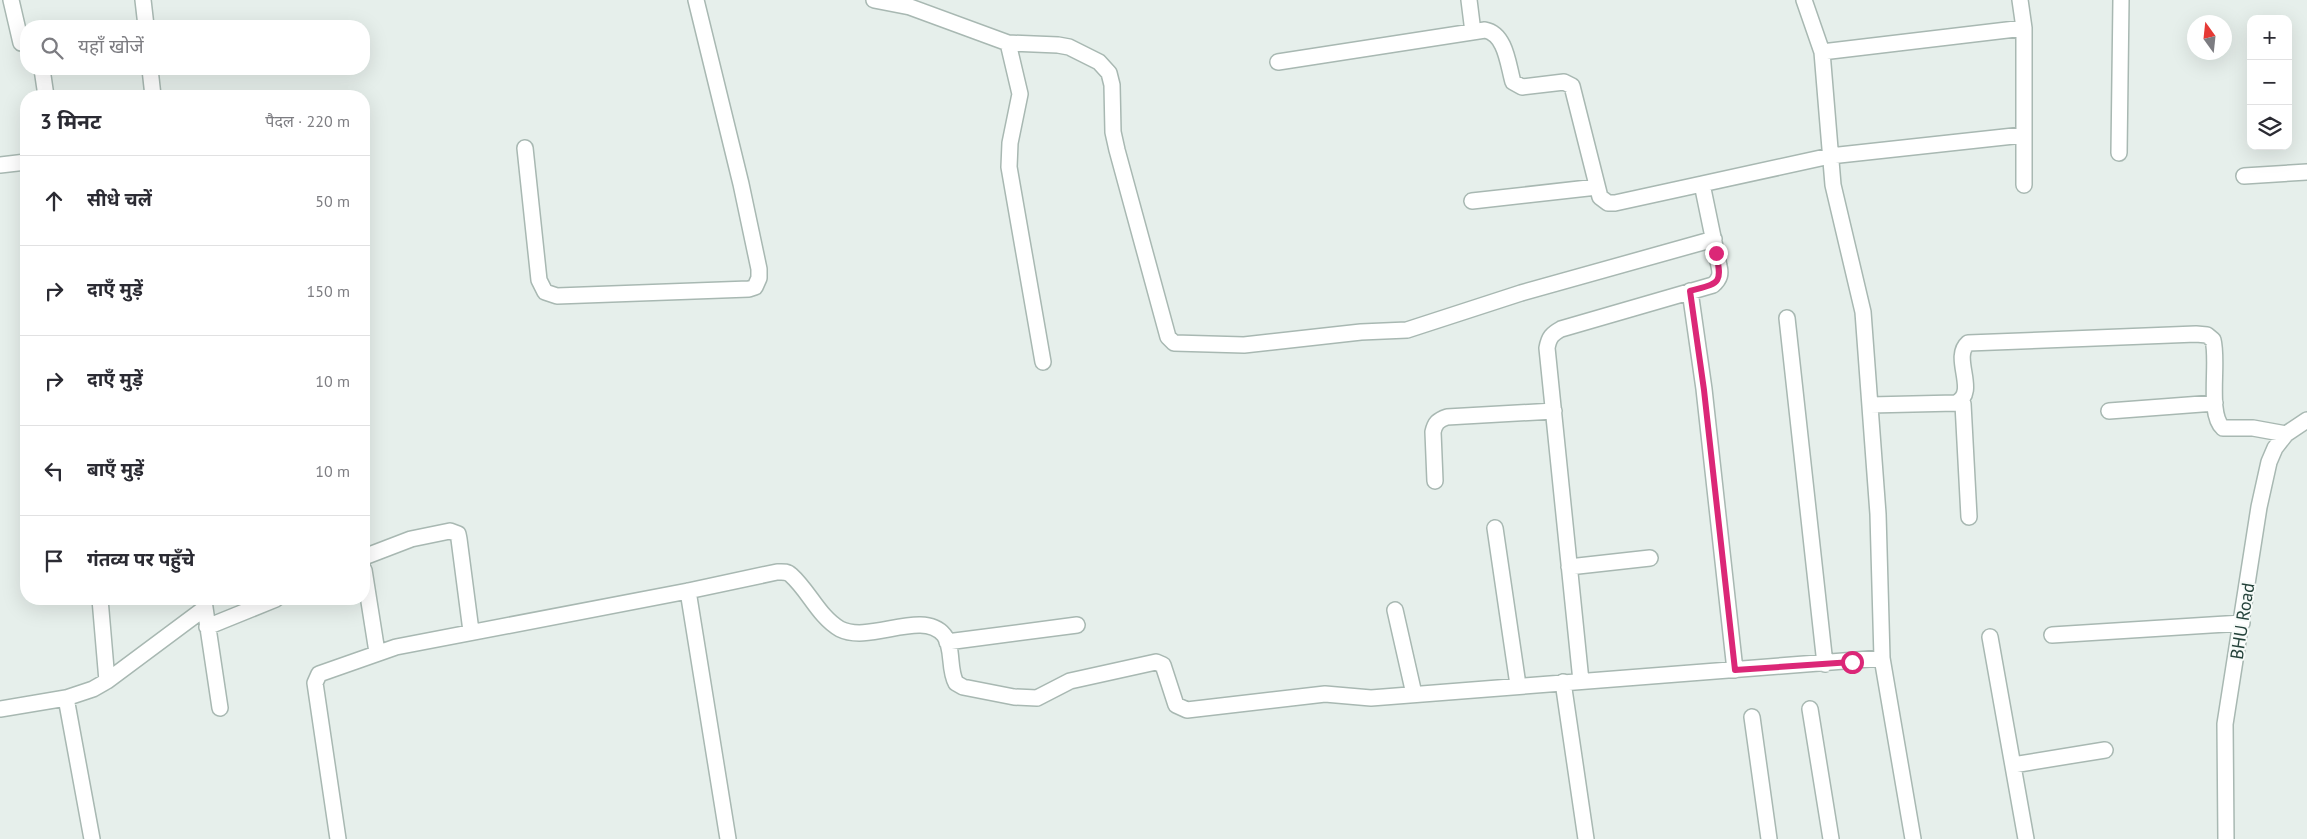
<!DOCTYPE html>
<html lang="hi">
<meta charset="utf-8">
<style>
body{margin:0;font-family:"PT Sans","Noto Sans Devanagari",sans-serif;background:#f7f7f7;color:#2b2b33}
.controls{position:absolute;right:15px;top:15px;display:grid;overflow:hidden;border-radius:10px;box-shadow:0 5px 20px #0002}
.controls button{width:45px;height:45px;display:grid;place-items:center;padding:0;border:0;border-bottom:1px solid #e1e1e2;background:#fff;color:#2b2b33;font:25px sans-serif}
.compass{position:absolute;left:2187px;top:15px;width:45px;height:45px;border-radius:50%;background:#fff;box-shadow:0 5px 20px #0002;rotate:345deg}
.stop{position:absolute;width:15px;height:15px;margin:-11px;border:4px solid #db2777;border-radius:50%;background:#fff}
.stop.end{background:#db2777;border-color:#fff;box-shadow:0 1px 5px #0008}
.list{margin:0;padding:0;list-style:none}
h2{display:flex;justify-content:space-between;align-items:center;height:65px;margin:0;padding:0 20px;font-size:21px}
h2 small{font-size:16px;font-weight:400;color:#7c7c81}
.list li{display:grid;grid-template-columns:32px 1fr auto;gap:15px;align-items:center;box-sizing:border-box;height:90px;padding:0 20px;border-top:1px solid #e1e1e2}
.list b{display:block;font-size:19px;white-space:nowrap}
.list em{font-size:16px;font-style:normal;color:#7c7c81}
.icon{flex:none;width:28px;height:28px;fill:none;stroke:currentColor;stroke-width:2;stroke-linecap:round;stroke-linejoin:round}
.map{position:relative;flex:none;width:2307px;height:839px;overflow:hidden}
.search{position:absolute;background:#fff;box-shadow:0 5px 20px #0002;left:20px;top:20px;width:350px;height:55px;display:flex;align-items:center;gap:12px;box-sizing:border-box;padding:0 18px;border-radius:20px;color:#7c7c81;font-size:19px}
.panel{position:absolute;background:#fff;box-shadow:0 5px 20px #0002;left:20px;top:90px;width:350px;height:515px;border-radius:20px}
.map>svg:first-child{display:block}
</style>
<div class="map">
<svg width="2307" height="839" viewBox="0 0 2307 839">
<rect width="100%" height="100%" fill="#e6efeb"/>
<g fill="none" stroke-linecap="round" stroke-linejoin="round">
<g stroke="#a8b8b2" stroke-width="18">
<path id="street" d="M11 0 21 43
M143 0 146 26
M874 0 910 7 1008 43 1058 45 1069 47 1099 62 1109 73 1112 85 1113 132 1117 150 1168 337 1174 343 1244 345 1361 332 1407 330 1521 293 1714 239
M1469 0 1473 32
M1804 0 1822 52 1833 185 1863 312 1878 514 1882 658 1913 839
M1008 43 1020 94 1010 143 1009 167 1043 362
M1822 52 2024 28 2020 0
M1278 62 1485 30C1506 34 1508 65 1513 82L1522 87 1564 82 1572 86 1600 197 1608 203H1615L1702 184
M42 69 46 96
M150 69 153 96
M525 148 539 280 545 292 557 296 749 289 755 287 759 278V269L741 184 696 0
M2119 153 2121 0
M0 165 26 162
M2244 176 2307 172
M2024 185V28
M1472 201 1597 187
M1690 291 1704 389 1735 670
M1787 318 1825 664
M1961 401 1963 404 1969 517
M1870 405 1956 403C1979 392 1951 358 1968 343L2196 334 2207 335 2213 340C2219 362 2207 414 2223 428H2253L2286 434
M2109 411 2215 403
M1435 481 1433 432C1435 423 1438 420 1447 417L1554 411
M1495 528 1518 685
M364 557 411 539 450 531 458 534 459 539 471 631
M1569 567 1650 558
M364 570 377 652
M688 591 728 839
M100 599 107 681
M204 601 220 708
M1395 610 1414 694
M207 627 276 599
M2052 635 2242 623
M1990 637 2026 839
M947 642 1077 625
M1581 681 1547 348C1549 337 1552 334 1561 329L1713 285C1720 279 1721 274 1719 266L1702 184 1830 156 2023 135
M1563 682 1586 839
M0 709 66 698
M1810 709 1831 839
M1752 717 1769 839
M2013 765 2105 750
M92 839 66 698 93 689 107 681 205 608
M338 839 315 683 319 674 396 647 688 591 777 572C782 572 787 571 791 575 809 591 819 617 840 629 870 644 922 609 944 635 954 648 948 669 956 683L963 687 1014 697 1037 698 1070 681 1156 662 1163 665 1176 705 1187 710 1325 694 1371 698 1882 658
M2226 839 2225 724 2259 507 2269 462 2275 448 2286 434 2307 420"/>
</g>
<use href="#street" stroke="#fff" stroke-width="15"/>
</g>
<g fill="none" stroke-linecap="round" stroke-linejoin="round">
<path stroke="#db2777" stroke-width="6" d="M1716 253C1723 285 1719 283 1690 291L1704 390 1735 670 1852 662"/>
</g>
<g text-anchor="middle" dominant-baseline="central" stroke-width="4" stroke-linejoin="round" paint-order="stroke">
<g font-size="18" fill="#24423a" stroke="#f7fbf9">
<text transform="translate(2242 621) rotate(-81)">BHU Road</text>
</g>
</g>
</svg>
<div class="controls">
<button>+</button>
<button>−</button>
<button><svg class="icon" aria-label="layers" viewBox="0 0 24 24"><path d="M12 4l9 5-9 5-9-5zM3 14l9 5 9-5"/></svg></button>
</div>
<svg class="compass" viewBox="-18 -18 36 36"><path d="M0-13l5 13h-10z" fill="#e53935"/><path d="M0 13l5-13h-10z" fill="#7c7c81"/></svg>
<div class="stop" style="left:1852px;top:662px"></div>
<div class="stop end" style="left:1716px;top:253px"></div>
<div class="search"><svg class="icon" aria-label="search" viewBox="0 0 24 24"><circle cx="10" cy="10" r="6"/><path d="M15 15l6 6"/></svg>यहाँ खोजें</div>
<section class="panel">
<h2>3 मिनट<small>पैदल · 220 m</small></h2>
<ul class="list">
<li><svg class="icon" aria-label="ahead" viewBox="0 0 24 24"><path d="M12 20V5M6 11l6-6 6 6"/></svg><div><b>सीधे चलें</b></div><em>50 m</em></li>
<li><svg class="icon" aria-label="right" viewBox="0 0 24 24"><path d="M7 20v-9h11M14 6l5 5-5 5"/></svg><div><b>दाएँ मुड़ें</b></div><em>150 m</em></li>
<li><svg class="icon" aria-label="right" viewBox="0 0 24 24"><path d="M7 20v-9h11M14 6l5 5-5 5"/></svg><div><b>दाएँ मुड़ें</b></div><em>10 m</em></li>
<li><svg class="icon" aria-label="left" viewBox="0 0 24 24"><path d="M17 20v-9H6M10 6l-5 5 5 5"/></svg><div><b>बाएँ मुड़ें</b></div><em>10 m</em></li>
<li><svg class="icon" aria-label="arrive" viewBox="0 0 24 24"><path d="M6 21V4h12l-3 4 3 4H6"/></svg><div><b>गंतव्य पर पहुँचे</b></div></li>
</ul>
</section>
</div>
